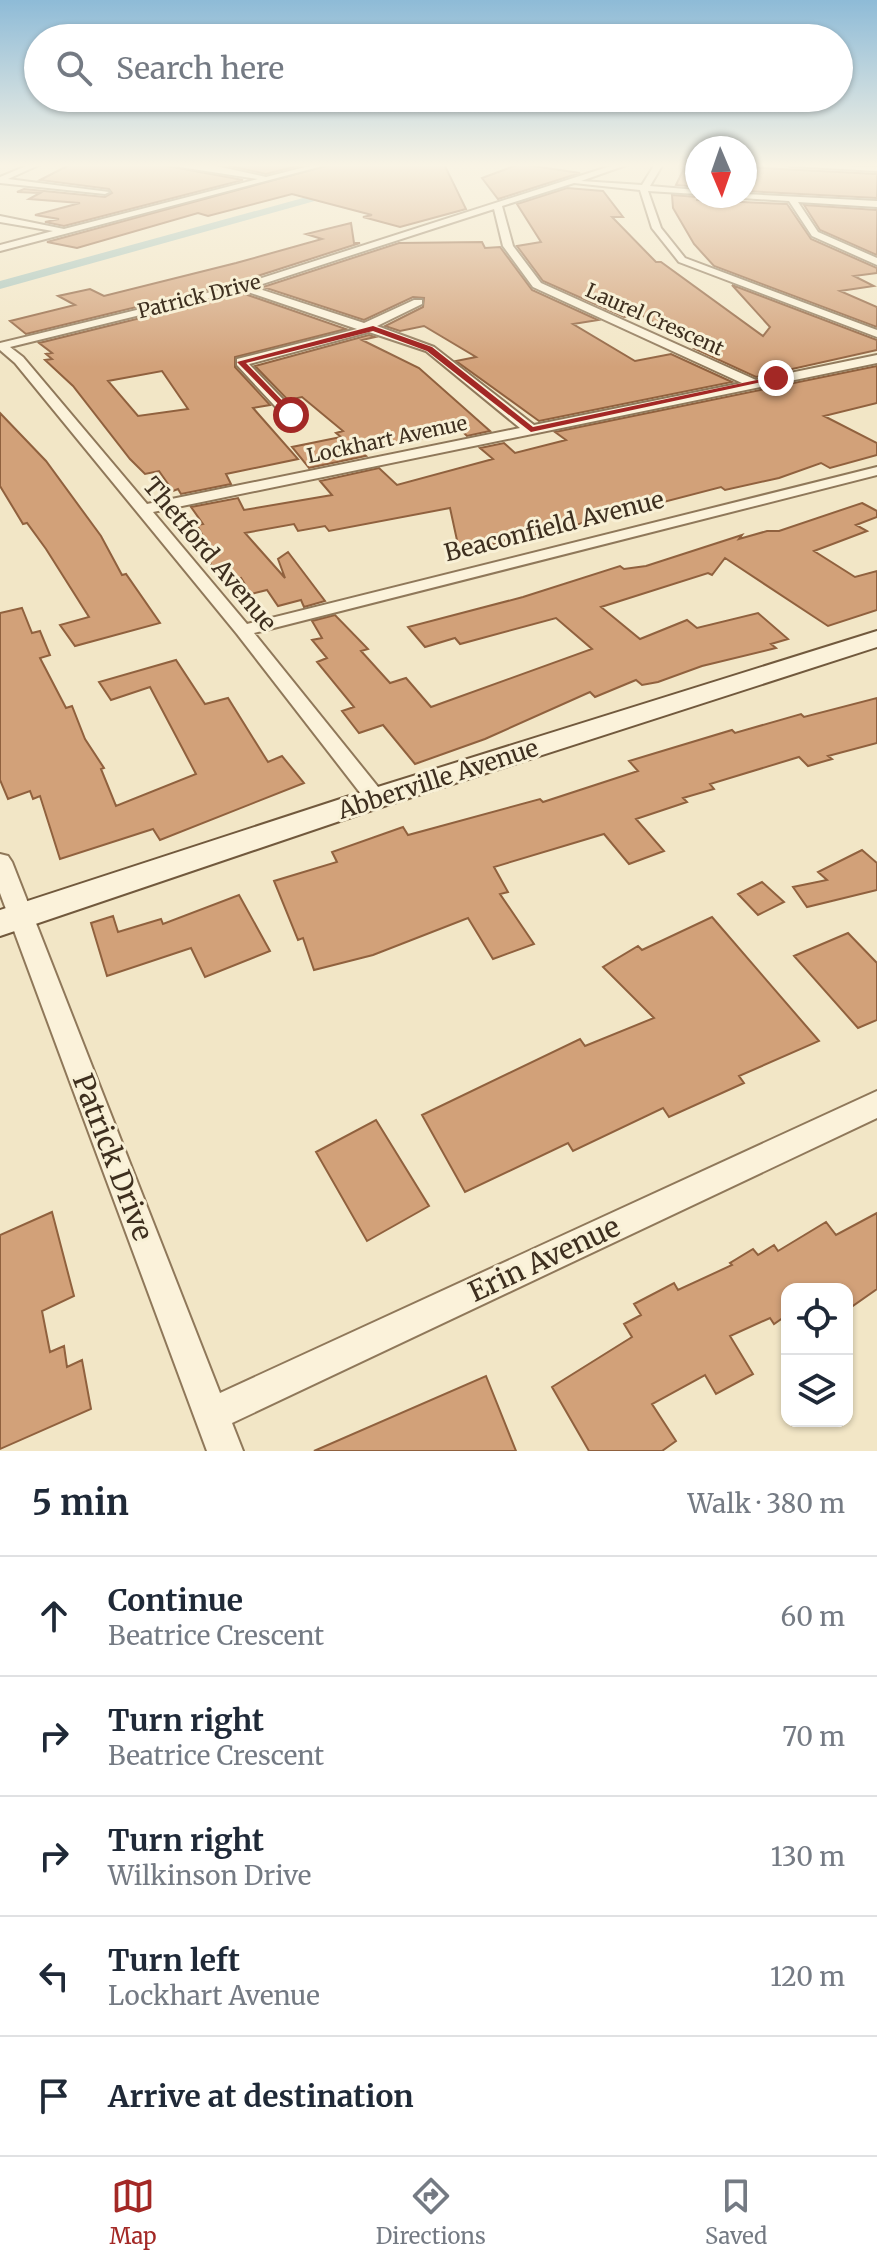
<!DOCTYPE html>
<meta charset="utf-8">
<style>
body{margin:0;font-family:Merriweather,serif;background:#f6f6f7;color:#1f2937}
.controls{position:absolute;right:24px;bottom:24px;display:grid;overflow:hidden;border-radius:16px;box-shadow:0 2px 6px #0004}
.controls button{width:72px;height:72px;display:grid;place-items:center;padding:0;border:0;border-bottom:2px solid #e0e1e3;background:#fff;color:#1f2937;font:40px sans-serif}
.compass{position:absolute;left:685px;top:136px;width:72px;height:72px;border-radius:50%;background:#fff;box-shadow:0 2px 6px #0004;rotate:178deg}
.stop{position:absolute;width:24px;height:24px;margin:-18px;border:6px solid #a32825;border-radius:50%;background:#fff}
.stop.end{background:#a32825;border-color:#fff;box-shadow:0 2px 8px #0008}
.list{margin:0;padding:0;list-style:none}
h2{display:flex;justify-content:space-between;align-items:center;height:104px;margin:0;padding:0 32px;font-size:34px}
h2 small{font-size:26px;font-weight:400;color:#747a83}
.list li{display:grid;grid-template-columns:52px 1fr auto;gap:24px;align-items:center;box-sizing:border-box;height:120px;padding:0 32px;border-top:2px solid #e0e1e3}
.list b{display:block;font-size:30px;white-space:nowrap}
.list p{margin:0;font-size:26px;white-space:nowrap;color:#747a83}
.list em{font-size:26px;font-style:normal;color:#747a83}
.icon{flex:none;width:44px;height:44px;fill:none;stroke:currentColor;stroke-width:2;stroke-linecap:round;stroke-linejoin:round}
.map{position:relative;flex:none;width:877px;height:1451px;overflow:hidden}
.search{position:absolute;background:#fff;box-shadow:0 2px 6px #0004;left:24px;right:24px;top:24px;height:88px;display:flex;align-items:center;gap:20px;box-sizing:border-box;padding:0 28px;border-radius:44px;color:#747a83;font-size:30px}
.sheet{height:704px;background:#fff}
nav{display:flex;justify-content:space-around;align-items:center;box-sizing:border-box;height:112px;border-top:2px solid #e0e1e3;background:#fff;font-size:22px;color:#747a83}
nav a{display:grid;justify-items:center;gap:4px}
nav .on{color:#a32825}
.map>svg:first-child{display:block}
</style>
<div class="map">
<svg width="877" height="1451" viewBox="0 0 877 1451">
<rect width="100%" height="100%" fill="#f2e6c6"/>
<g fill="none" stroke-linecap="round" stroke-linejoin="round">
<path fill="#a8c5bd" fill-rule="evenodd" d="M343 187 347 192 0 289V281Z"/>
</g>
<path fill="#d2a179" stroke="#90613e" stroke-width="2" fill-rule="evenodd" d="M71 164H157L243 180 64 226 45 222 59 219 35 215 80 203 29 199 40 193 17 192 24 189 105 197 112 193 109 189 40 180Z
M221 164H305L266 174Z
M333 164H444L466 209 400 227 363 217 372 215 292 194 208 216 198 213 77 248 47 242Z
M520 164 580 173 498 199 482 178Z
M686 164H697V187L676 185Z
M745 167 877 174V198L745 191Z
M567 188 603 191 623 217H612L656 262H661L763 336 770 327 732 285 877 340V350L756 377 695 349 700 348 641 315 624 317 543 281 517 246 541 242 517 204Z
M672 195 697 197V200L787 204 811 239 877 268V273L854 276 874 286 840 291 877 307V327L714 266 694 244 673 208Z
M804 205 877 210V255L820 230Z
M351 223 354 243H360L239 282 26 334 10 321 75 305 58 296 90 289 104 296 236 263 322 239 306 234Z
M482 242 485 248 500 247 532 290 598 320 573 324 635 361 671 354 732 382 539 421 456 361 476 357 424 326 400 331 385 326 423 307 424 298 413 297 364 320 263 287 399 243Z
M242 293 346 329 235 357V367L270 405 253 408 298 459 226 474 231 484 181 494 178 489 173 491 159 471 145 474 130 459 73 386 45 360 52 359 46 354 52 353 39 343ZM162 371 188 409 138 416 108 381Z
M369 335 375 337 362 340 419 368 490 431 467 436 459 428 423 434 424 438 360 451 366 456 309 468 292 447 341 437 336 433 343 431 302 397 288 400 255 366Z
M877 366V403L824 416 877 443V455L830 468 821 463 779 478 725 490 721 487 529 537 525 534 460 554 450 508 329 531 325 526 298 531 294 524 245 533 285 578 278 559 288 552 325 601 304 607 301 600 278 606 267 590 251 594 241 578 225 582 206 558 218 555 204 538 197 525 203 524 191 507 238 498 244 510 332 495 320 481 379 468 397 485 493 459 480 448 504 443 515 453 566 440 555 432Z
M0 413 46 461 101 536 122 575 126 574 160 623 75 646 60 625 89 617 46 549 27 523 23 524 0 486Z
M862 503 877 511V517L856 525 867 531 814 551 855 577 877 571V610L828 626 725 558 712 575 708 573 601 607 640 639 687 620 697 628 758 613 788 639 771 644 776 648 702 666 658 682 642 685 636 680 595 697 590 692 485 739 415 764 383 725 359 733 342 711 354 707 317 662 327 658 312 640 322 638 312 621 335 615 368 649 361 651 390 683 406 678 431 707 592 649 556 618 460 644 455 638 425 647 408 627 523 597 620 566 624 569 646 566 742 535 739 539 767 531H779Z
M22 608 32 633 40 631 50 655 40 658 66 708 72 706 85 739 104 768 101 769 116 806 196 774 150 687 111 700 99 682 176 660 205 704 228 698 268 762 282 756 304 783 160 840 153 829 60 859 40 796 33 799 30 791 8 799 0 780V613Z
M877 698V743L828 756 832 759 808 766 799 757 710 784 714 789 683 798 687 802 636 819 664 851 629 864 604 834 494 867 508 892 500 894 534 944 493 959 468 918 373 955 314 970 303 938 298 940 274 881 337 862 332 852 403 827 408 835 540 799 543 802 638 771 629 761 732 730 735 733 801 714 804 717Z
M862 850 877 863V890L807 907 793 887 827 880 818 872Z
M762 882 784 902 758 915 738 894Z
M239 895 270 951 205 977 191 948 107 976 91 923 113 916 118 932 161 919 163 924Z
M712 917 819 1041 739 1076 744 1083 669 1117 663 1108 573 1151 568 1143 465 1192 422 1115 580 1039 585 1046 654 1018 603 967 638 946 642 950Z
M848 933 877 963V1020L858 1028 794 956Z
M376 1120 429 1206 367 1241 316 1152Z
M52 1212 74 1296 42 1311 50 1352 64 1346 67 1367 82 1360 91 1409 0 1449V1235Z
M877 1213V1289L847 1310V1289H787V1315L774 1324 770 1318 730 1336 753 1374 716 1394 705 1375 652 1404 676 1441 662 1451H589L552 1387 632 1337 624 1324 641 1315 634 1304 674 1283 678 1290 732 1265 730 1263 753 1249 758 1255 774 1245 778 1251 826 1222 836 1235Z
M486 1376 516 1451H314Z"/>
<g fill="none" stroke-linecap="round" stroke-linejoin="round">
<g stroke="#8f785a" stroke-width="4">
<path id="street" d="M31 164H41L8 179 109 192 105 194 0 183V177Z
M160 164 216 166 266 177 317 164H330L0 251V245L53 231 0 222V216L64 229 258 179Z
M617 164H629L581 181 642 185 655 164H663L650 186 697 190V194L648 191 661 228 685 258 877 330V337L679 262 652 228 640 190 574 183 502 206 513 246 541 283 756 380 877 355V363L153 512 247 624 877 467V475L254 633 387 798 384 803H368L237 634 15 363 0 350V343L240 285ZM494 209 503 246 533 287 742 383 534 425 434 347 377 326 422 304V300H414L364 323 253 287ZM242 290 357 329 237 359V365L286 418 298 415 249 364 369 332 426 351 520 428 147 504 23 357 10 347Z
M786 164 877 167V171L790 166Z
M745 194 877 201V207L798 202 818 232 877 258V265L812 236 789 201 742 198Z
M0 854 8 856 12 862 220 1393 877 1091V1118L232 1423 243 1451H207L0 893Z"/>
</g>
<g stroke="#71593d" stroke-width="4">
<path id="secondary" d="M877 631V647L387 805 0 936V910L365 791Z"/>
</g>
<use href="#street" fill="#fbf2da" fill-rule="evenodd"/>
<use href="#secondary" fill="#fbf2da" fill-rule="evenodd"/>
</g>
<linearGradient id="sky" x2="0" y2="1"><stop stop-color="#8ebbd7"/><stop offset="0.45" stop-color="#f9f4e5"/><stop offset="1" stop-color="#f9f4e5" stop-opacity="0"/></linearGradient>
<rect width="877" height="367" fill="url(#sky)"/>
<path fill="#a32825" d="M373 326 432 347 533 427 776 376 780 378 531 432 427 351 373 331 246 363 294 413 291 417 237 362Z"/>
<g text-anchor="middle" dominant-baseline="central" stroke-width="6" stroke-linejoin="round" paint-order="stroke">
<g font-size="20" fill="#3e2f1f" stroke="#f8f0d6">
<text transform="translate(199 296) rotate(-14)">Patrick Drive</text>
<text transform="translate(655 319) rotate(24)">Laurel Crescent</text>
<text transform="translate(387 439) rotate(-12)">Lockhart Avenue</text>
</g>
<g font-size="24" fill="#3e2f1f" stroke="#f8f0d6">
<text transform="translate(554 526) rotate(-14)">Beaconfield Avenue</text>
<text transform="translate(210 554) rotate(50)">Thetford Avenue</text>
<text transform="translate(438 779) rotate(-18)">Abberville Avenue</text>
</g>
<g font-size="28" fill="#3e2f1f" stroke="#f8f0d6">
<text transform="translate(113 1157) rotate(69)">Patrick Drive</text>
<text transform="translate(544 1259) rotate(-25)">Erin Avenue</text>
</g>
</g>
</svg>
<div class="controls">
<button><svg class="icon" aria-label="locate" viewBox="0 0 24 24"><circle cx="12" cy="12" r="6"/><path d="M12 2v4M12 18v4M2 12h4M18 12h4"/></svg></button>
<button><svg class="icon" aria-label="layers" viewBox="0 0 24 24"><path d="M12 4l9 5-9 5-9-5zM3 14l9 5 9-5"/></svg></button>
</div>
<svg class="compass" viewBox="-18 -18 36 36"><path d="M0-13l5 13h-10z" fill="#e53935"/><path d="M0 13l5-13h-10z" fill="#747a83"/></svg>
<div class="stop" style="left:291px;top:415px"></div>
<div class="stop end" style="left:776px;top:378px"></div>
<div class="search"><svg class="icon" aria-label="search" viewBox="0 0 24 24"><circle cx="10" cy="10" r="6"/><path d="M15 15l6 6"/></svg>Search here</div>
</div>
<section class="sheet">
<h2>5 min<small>Walk · 380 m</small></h2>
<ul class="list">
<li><svg class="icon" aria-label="ahead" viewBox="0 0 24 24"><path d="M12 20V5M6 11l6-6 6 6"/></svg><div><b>Continue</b><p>Beatrice Crescent</p></div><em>60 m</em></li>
<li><svg class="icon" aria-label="right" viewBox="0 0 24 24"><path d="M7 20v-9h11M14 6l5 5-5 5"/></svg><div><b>Turn right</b><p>Beatrice Crescent</p></div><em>70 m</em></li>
<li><svg class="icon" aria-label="right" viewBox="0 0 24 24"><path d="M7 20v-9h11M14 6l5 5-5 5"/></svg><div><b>Turn right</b><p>Wilkinson Drive</p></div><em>130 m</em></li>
<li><svg class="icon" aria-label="left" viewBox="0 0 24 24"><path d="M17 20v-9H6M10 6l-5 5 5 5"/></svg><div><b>Turn left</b><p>Lockhart Avenue</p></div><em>120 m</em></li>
<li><svg class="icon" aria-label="arrive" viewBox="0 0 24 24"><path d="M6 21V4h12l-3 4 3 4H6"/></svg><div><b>Arrive at destination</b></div></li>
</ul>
</section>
<nav>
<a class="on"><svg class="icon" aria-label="map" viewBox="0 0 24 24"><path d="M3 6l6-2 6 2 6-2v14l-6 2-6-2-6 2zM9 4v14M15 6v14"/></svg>Map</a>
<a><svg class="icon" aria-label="directions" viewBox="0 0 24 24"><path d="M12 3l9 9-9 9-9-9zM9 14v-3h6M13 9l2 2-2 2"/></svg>Directions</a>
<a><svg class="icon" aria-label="saved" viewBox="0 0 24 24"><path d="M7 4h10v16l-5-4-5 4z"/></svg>Saved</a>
</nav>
